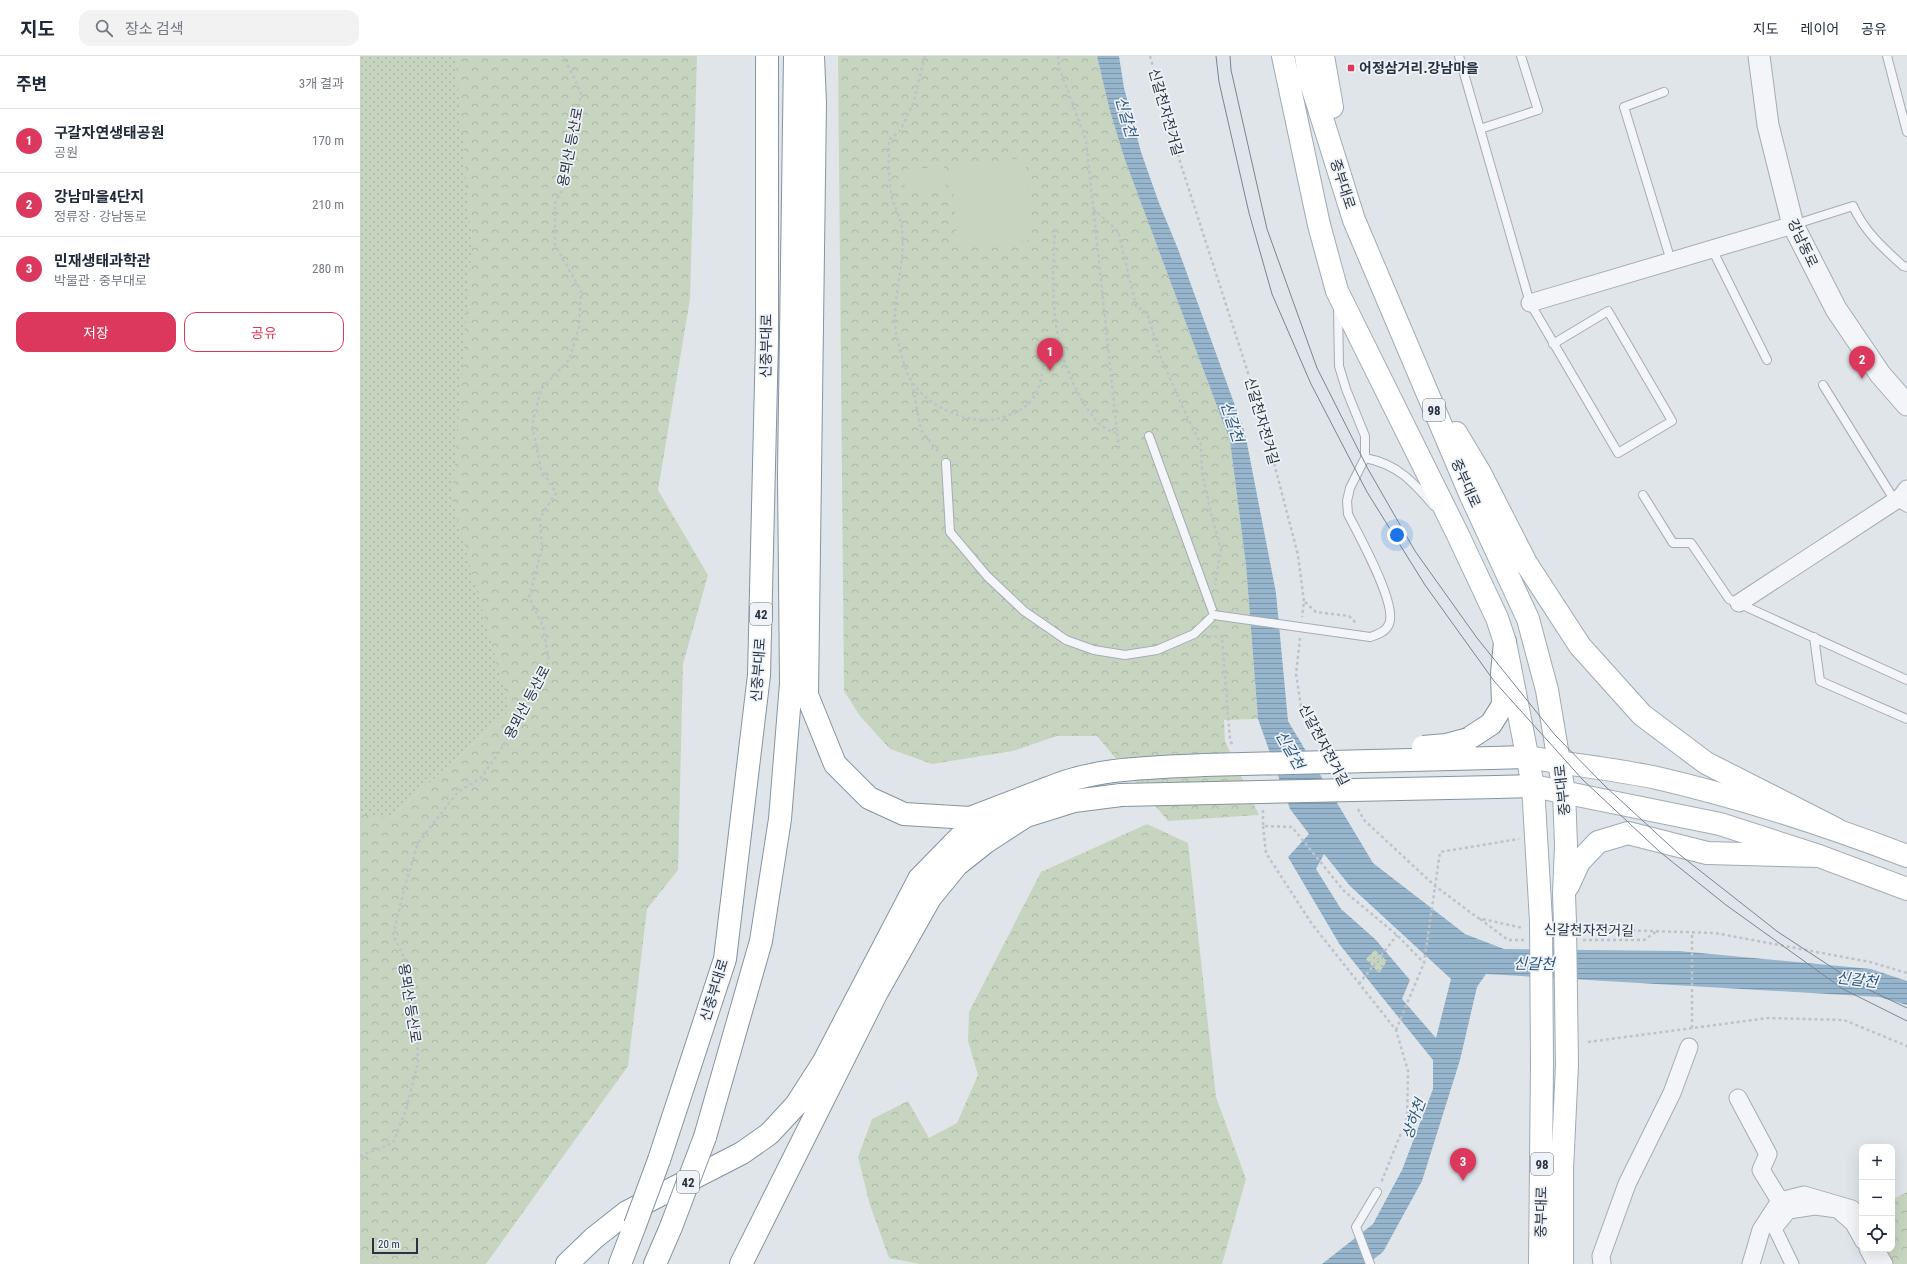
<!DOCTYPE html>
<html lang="ko">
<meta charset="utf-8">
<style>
body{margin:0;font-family:"Roboto Condensed","Noto Sans KR",sans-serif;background:#f2f2f3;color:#1f2937}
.controls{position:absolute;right:12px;bottom:12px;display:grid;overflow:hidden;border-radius:8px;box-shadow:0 4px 16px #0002}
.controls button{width:36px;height:36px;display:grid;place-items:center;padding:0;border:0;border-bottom:1px solid #e0e1e3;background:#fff;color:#1f2937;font:20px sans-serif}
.scale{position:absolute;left:12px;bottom:10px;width:46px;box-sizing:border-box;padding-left:4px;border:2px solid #273343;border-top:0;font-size:11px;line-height:14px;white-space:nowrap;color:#273343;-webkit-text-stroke:3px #eff3f7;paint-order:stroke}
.you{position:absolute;left:1037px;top:479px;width:14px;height:14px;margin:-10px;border:3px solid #fff;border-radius:50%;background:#1a73e8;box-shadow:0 0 0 6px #1a73e833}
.badge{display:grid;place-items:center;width:26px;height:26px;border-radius:50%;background:#dc385d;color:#fff;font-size:13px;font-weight:700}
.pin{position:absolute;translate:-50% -33px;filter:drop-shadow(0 1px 2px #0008)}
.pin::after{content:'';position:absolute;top:21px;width:14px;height:12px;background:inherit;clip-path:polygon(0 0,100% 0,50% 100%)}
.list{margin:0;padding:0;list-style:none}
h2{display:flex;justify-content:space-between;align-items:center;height:52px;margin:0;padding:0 16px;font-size:17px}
h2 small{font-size:13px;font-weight:400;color:#747a83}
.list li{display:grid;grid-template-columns:26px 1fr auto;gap:12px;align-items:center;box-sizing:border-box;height:64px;padding:0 16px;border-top:1px solid #e0e1e3}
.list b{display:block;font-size:15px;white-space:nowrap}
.list p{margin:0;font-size:13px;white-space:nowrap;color:#747a83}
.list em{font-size:13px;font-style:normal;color:#747a83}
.actions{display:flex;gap:8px;padding:12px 16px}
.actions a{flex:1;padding:9px 0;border:1px solid #dc385d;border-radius:12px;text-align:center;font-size:14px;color:#dc385d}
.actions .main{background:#dc385d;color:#fff}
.icon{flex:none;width:22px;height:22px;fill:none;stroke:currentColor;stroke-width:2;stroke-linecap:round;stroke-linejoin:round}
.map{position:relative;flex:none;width:1547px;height:1208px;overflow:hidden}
header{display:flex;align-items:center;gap:24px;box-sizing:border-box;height:56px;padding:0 20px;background:#fff;border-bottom:1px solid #e0e1e3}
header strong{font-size:19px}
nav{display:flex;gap:22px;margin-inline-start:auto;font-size:14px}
.search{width:280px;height:36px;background:#f2f2f3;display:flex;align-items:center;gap:10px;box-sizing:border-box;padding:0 14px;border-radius:12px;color:#747a83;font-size:15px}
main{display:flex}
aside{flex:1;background:#fff}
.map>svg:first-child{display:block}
</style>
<header>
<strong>지도</strong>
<div class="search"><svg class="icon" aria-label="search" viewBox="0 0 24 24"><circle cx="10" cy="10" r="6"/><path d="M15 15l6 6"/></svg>장소 검색</div>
<nav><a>지도</a><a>레이어</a><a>공유</a></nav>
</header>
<main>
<aside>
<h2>주변<small>3개 결과</small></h2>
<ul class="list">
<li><span class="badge">1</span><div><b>구갈자연생태공원</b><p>공원</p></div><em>170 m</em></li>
<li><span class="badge">2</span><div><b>강남마을4단지</b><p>정류장 · 강남동로</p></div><em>210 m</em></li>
<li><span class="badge">3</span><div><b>민재생태과학관</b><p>박물관 · 중부대로</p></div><em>280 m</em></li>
</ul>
<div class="actions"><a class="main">저장</a><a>공유</a></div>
</aside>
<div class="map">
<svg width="1547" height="1208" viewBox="0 0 1547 1208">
<defs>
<pattern id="grass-dots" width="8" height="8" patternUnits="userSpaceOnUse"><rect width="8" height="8" fill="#c7d5c0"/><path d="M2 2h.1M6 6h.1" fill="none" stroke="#abb7a6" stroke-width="1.8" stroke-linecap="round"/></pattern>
<pattern id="forest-crowns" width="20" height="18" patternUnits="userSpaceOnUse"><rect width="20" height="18" fill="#c7d5c0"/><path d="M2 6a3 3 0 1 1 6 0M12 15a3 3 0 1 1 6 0" fill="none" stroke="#abb7a6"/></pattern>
<pattern id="water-rules" width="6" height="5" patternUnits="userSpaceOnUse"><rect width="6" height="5" fill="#97b6ce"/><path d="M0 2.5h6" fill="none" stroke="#7b95a9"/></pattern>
</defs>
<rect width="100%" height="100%" fill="#e0e5ea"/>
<path fill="url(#grass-dots)" d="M0 0H97L150 655 30 762 0 760Z
M1015 893 1028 905 1019 917 1006 903Z"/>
<path fill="url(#forest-crowns)" d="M95 0H337L330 243 298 434 348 519 323 608 318 814 287 853 268 1010 126 1208H0V758L30 762 150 655 92 444 112 185Z
M478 0H737L751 55 765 104 870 385 886 509 898 663 864 664 865 685 899 759 808 765 737 680H697L653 695 572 708 530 693 500 660 484 635Z
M787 768 828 787 856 1041 886 1123 862 1208H560L529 1202 510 1149 498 1101 512 1063 548 1045 569 1082 597 1067 618 1019 608 985 609 956 681 816Z
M1547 1136V1208H1533L1525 1193H1532V1144Z"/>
<path fill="#c7d5c0" d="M665 102 673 184 598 191 591 109Z
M584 111 586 134 545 137 544 113Z"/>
<path fill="url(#water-rules)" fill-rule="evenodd" d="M737 0H759L764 32 781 96 799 147 818 193 885 377 916 537 928 665 1013 807 1105 878 1144 893 1319 895 1511 913 1547 925V949L1519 941 1126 918 1117 931 1100 1004 1062 1125 1023 1196 1007 1208H962L1013 1168 1042 1114 1073 1033V1004L980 889 928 801 949 778 930 753 898 663 886 509 870 385 765 104 750 55ZM964 798 990 830 1091 923 1076 982 1042 943 1050 924 1015 883 981 853 956 813ZM1015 894 1027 905 1019 917 1006 903Z"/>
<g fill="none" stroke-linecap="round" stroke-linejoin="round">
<g stroke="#a5acb5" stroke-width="10">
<path id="service" d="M1099 0 1170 247 1258 397 1312 365 1248 255 1193 288
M1527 0 1547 76
M1304 36 1264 51 1311 205
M1120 73 1178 54 1161 0
M1433 169 1493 150C1504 175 1523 192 1543 210L1547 211
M1352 193 1407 304
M978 252 979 310 986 333 1005 380V402L990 432 987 445 988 458C998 478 1038 549 1029 568 1026 576 1017 579 1010 581
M1463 329 1535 445 1547 452
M1005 402C1038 408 1054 427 1074 450
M586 407 590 476 627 520 664 555 706 584 734 594 765 599 797 594 834 578 854 559 789 380
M1283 439 1313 487H1331L1369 543 1547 624
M1454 581 1460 625 1547 663
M1010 1208 996 1171 1017 1136"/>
</g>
<g stroke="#a5acb5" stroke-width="15">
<path id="pedestrian" d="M1506 1193 1514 1208
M1432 1208 1415 1173 1429 1156 1455 1152 1477 1155 1492 1168 1502 1186"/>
</g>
<g stroke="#a5acb5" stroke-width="19">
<path id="minor" d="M1170 247 1433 169
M1379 547 1535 445 1541 441 1547 433
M1378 1042 1408 1098 1401 1114 1420 1145 1444 1139 1492 1153 1502 1171
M1515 1193 1524 1208
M1242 1208 1241 1200 1267 1128 1312 1037 1329 991
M1391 1208 1401 1174 1420 1145"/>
</g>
<g stroke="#a5acb5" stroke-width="23">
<path id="tertiary" d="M1399 0 1408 69 1433 169 1476 253 1520 318 1547 349"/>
</g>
<g stroke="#a5acb5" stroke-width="24">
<path id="secondary" d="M1168 701C1211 709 1255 713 1297 722 1383 742 1466 769 1547 800
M1173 730 1360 768 1459 800 1547 833"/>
</g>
<g stroke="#9eaab7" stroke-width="24">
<path id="primary" d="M923 0 959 169 977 235 1097 477 1137 562 1145 586 1173 730 1181 865
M946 0 950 24 994 164 1111 440 1168 563 1187 634 1204 736 1206 789 1204 838 1205 867
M963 0 972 51
M1096 377 1120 417 1166 507 1220 590 1282 659 1346 707 1476 773
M1208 830 1219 806 1238 786 1268 777 1347 797 1459 800
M1180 1208 1182 1007
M1202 1208V1114L1207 1009"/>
</g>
<g stroke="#8593a2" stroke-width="24">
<path id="trunk" d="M453 0 455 47 447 639 475 708 509 742 544 758 610 762 688 732
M1108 683 1131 668 1143 649 1142 617 1145 586
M1132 702 1168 701
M1136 731 1173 730
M674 739C725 711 788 712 844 709
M345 1081 401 885 420 763 431 628 429 417 435 0
M299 1104 365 903 399 619 407 284V0
M207 1208 234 1182 267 1156 382 1097 409 1078 436 1049 463 1007 559 823 600 781 634 762
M260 1208 275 1169
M295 1208 311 1171
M381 1208 517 936 570 842 597 809 626 786 666 760 714 745 761 739"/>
</g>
<path stroke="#bec3c9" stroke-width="2.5" stroke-dasharray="3 3" stroke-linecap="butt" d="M565 0 553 48 540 75 529 84C529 102 528 123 532 141 534 152 541 162 542 173 546 204 534 235 535 267 536 281 544 316 553 327 562 340 574 349 588 355 607 363 623 368 643 361 679 351 681 329 685 296
M698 0 699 11 726 84 759 394
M790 0 821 109 901 357 938 499 944 546 942 561
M733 153 758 175 776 250 787 257 801 302 819 343 841 389 842 416 850 453 861 494 855 529
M695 173C692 237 689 287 722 344 731 359 739 373 757 377
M552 327 561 374 580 398
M945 546 956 556 989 560 996 567
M848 581 862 580 870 684 873 690
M940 582 936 618 941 650 963 689
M998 753 1004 764 1075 830 1118 862 1163 872
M903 754V770L932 771 984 835 1037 879 1064 907
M903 770 906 797 952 868 1036 974 1048 1015 1047 1062 1021 1127
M1120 863 1148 884H1164
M1224 873 1355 877 1510 906 1547 917
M1223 884H1284L1297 875
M999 928 1037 879
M1332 972V877
M1036 974 1064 907 1080 796 1159 783
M1228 986 1408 962 1484 964 1547 990
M0 1100 33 1087 46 1053 58 1007 57 982 47 936 48 910 33 879 45 830 58 787 98 736 121 722 144 689 176 633 189 604 183 570 169 541 182 493 180 462 196 437 181 413 172 369 181 333 209 304 219 271 221 235 195 189V147L206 128 205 105 214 81 221 36 203 0"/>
<use href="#service" stroke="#f3f5f8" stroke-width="8"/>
<use href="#pedestrian" stroke="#f3f5f8" stroke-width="13"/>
<use href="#minor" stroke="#f3f5f8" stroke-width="17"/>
<use href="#tertiary" stroke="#f3f5f8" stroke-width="21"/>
<use href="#secondary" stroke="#fff" stroke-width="22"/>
<use href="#primary" stroke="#fff" stroke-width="22"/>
<use href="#trunk" stroke="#fff" stroke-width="22"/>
<path stroke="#778595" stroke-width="1" d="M856 0 859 26 889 157 912 238 951 328 1007 436 1065 529 1134 625 1223 724 1300 796 1366 849 1483 933 1547 965
M870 0 871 14 907 173 957 312 1008 413 1055 495 1117 582 1195 679 1245 730 1320 799 1418 876 1499 929 1547 952"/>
<g stroke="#a5acb5" stroke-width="10" stroke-linecap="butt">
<path id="service-bridge" d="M854 559 1010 581"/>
</g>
<g stroke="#9eaab7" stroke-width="24" stroke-linecap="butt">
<path id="primary-bridge" d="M1181 865 1182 1007
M1205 867 1207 1009"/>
</g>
<g stroke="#8593a2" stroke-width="24" stroke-linecap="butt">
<path id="trunk-bridge" d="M1063 691 1086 689 1108 683
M844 709 1132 702
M761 739 1136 731
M275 1169 299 1104
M311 1171 345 1081"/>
</g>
<use href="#service-bridge" stroke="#f3f5f8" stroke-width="8"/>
<use href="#primary-bridge" stroke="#fff" stroke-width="22"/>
<use href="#trunk-bridge" stroke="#fff" stroke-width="22"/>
</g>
<rect fill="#dc385d" stroke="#eff3f7" stroke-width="1.5" x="987" y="8" width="8" height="8" rx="2"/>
<g text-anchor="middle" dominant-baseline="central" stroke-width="3.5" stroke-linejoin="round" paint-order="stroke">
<g fill="#eff3f7" stroke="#636d79" stroke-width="1">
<rect x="1063" y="343" width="22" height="22" rx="3"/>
<rect x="390" y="547" width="22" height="22" rx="3"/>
<rect x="1171" y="1097" width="22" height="22" rx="3"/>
<rect x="317" y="1115" width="22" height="22" rx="3"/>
</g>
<g font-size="13" font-weight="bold" fill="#273343">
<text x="1074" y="354">98</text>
<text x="401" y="558">42</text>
<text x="1182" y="1108">98</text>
<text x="328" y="1126">42</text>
</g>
<g font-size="14" font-weight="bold" fill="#273343" stroke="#eff3f7" text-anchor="start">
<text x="999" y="12">어정삼거리.강남마을</text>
</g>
<g font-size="14" fill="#273343" stroke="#eff3f7">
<text transform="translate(806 56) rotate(74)">신갈천자전거길</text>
<text transform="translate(210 91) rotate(-79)">용뫼산 등산로</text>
<text transform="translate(983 128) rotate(72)">중부대로</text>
<text transform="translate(1443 187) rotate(65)">강남동로</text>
<text transform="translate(406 290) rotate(-89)">신중부대로</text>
<text transform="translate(902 365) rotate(74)">신갈천자전거길</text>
<text transform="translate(1106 427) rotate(66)">중부대로</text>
<text transform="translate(398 614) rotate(-86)">신중부대로</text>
<text transform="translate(167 646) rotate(-62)">용뫼산 등산로</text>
<text transform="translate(964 689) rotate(62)">신갈천자전거길</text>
<text transform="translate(1202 734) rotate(-96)">중부대로</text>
<text transform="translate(1229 874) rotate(1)">신갈천자전거길</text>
<text transform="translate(354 934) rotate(-73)">신중부대로</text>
<text transform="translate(50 947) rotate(81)">용뫼산 등산로</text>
<text transform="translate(1181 1156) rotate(-89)">중부대로</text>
</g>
<g font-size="15" font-style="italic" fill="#2c567b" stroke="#eff3f7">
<text transform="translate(766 61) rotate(74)">신갈천</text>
<text transform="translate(872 366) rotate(72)">신갈천</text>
<text transform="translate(930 694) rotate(60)">신갈천</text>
<text transform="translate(1174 908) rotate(1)">신갈천</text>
<text transform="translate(1497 924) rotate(7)">신갈천</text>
<text transform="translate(1054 1063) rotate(-70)">상하천</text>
</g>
</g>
</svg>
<div class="controls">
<button>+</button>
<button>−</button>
<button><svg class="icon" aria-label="locate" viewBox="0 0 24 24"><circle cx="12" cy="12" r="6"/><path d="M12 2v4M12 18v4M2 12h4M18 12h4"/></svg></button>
</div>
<div class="scale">20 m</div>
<div class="you"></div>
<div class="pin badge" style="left:690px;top:315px">1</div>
<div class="pin badge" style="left:1502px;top:323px">2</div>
<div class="pin badge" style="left:1103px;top:1125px">3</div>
</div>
</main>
